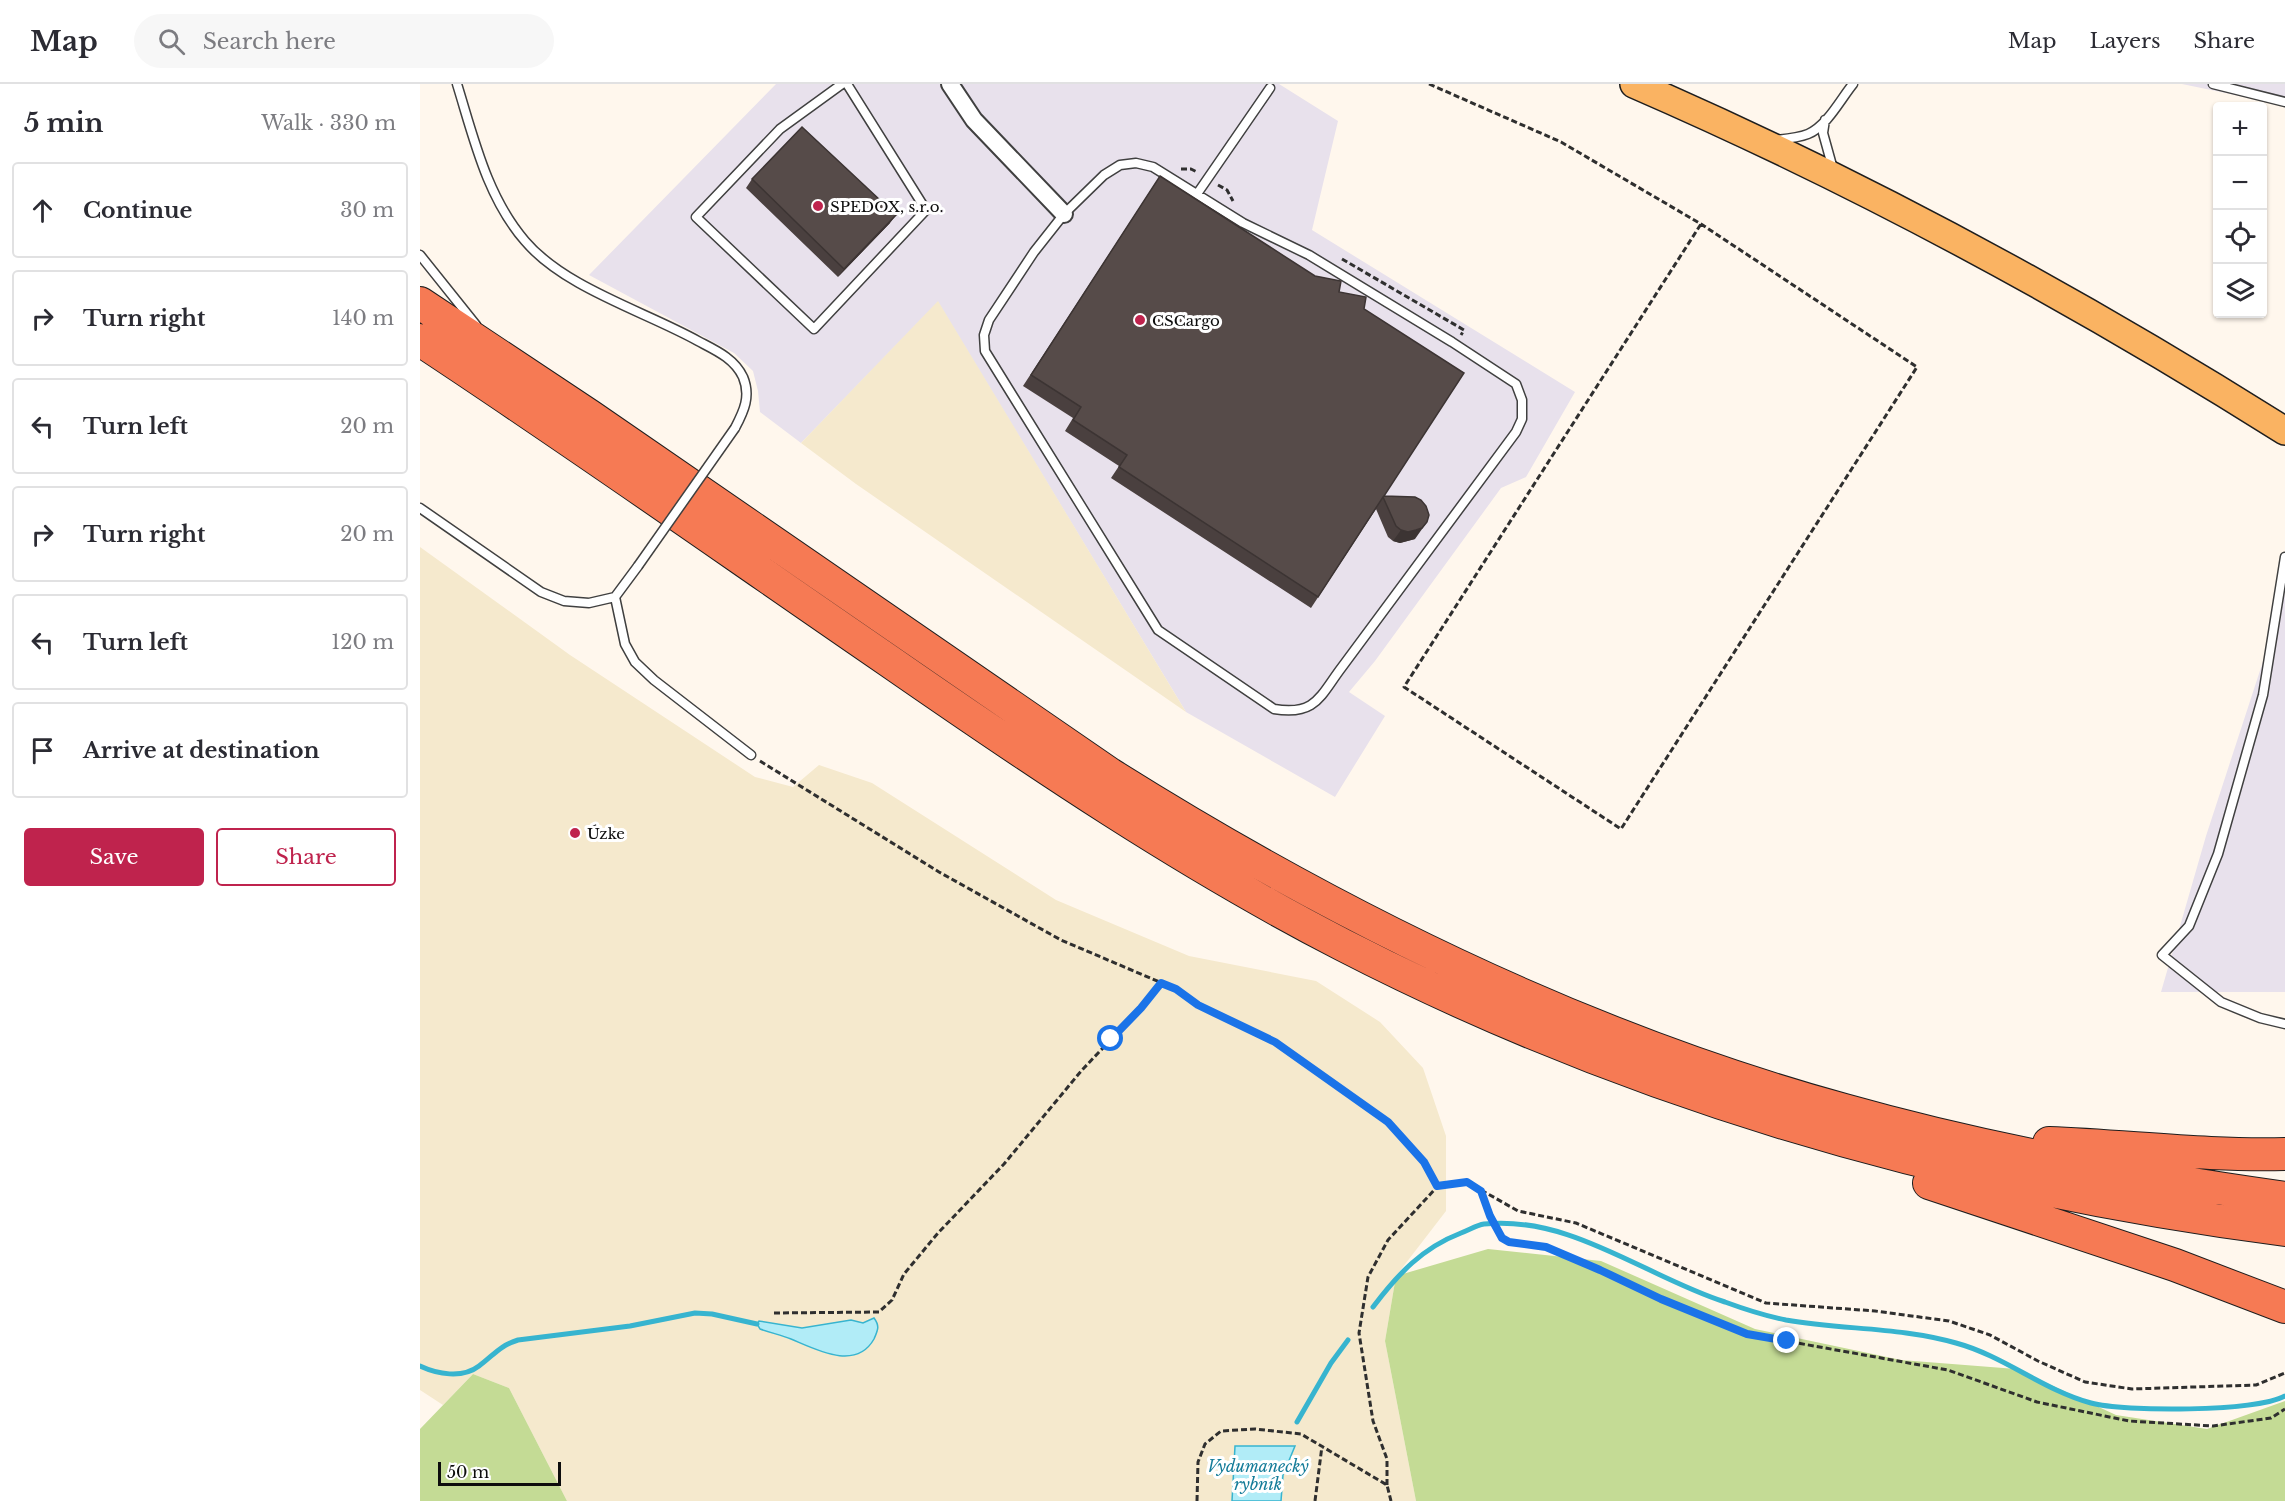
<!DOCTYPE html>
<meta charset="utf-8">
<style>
body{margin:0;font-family:"Libre Baskerville",serif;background:#f7f7f7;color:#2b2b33}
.controls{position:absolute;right:18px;top:18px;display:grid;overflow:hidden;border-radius:6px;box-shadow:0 2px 4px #0004}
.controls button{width:54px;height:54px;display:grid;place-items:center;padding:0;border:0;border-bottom:2px solid #e1e1e2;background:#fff;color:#2b2b33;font:30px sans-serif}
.scale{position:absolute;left:18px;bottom:15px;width:123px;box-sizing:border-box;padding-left:6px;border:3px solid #0d0d0d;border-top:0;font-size:16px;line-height:21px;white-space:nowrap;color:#0d0d0d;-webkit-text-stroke:4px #fff;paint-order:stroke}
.stop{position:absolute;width:18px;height:18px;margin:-14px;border:4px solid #1a73e8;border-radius:50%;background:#fff}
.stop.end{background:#1a73e8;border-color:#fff;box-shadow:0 2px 6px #0008}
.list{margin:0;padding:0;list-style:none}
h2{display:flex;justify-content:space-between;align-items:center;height:78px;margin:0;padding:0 24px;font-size:26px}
h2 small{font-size:20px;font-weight:400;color:#7c7c81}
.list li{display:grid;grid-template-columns:39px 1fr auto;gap:18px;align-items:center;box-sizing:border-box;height:96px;margin:0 12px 12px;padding:0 12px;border:2px solid #e1e1e2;border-radius:6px}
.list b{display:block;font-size:22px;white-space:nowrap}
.list em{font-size:20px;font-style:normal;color:#7c7c81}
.actions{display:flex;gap:12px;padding:18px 24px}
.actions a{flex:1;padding:14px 0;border:2px solid #bf234d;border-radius:6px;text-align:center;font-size:21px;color:#bf234d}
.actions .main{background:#bf234d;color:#fff}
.icon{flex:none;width:33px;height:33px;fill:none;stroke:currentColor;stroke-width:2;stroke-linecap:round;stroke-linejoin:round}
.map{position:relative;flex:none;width:1865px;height:1417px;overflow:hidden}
header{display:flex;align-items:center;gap:36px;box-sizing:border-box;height:84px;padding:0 30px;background:#fff;border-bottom:2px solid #e1e1e2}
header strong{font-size:28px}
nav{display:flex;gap:33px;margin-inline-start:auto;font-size:21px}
.search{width:420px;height:54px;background:#f7f7f7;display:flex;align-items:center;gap:15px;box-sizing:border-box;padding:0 21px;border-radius:33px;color:#7c7c81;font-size:22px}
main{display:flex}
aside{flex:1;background:#fff}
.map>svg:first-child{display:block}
</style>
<header>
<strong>Map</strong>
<div class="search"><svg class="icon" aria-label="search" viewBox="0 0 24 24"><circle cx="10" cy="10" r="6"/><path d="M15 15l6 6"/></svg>Search here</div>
<nav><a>Map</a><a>Layers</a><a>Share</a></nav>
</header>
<main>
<aside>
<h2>5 min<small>Walk · 330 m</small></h2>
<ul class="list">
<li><svg class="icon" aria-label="ahead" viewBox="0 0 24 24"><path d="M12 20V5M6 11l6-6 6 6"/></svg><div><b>Continue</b></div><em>30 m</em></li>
<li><svg class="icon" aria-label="right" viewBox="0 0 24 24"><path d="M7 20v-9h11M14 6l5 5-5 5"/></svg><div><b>Turn right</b></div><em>140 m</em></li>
<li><svg class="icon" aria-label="left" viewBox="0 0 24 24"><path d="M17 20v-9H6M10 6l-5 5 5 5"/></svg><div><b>Turn left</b></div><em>20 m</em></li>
<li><svg class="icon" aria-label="right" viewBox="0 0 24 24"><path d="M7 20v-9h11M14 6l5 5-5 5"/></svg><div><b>Turn right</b></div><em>20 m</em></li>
<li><svg class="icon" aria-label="left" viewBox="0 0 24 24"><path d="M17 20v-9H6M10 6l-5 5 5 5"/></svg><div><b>Turn left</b></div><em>120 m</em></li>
<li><svg class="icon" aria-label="arrive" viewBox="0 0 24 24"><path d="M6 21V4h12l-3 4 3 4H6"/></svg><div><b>Arrive at destination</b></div></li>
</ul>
<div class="actions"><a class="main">Save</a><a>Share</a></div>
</aside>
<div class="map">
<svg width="1865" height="1417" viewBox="0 0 1865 1417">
<rect width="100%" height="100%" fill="#fff7ed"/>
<path fill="#e8e1ec" d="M356 0H859L918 37 892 146 1155 308 1106 393 1081 404 955 577 929 608 965 632 915 713 766 628 518 218 381 359 340 328 338 307 333 287 314 269 169 191Z
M1762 0H1865V23L1849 18Z
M1865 510V908H1741L1786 752Z"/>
<path fill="#f5e9cd" d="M518 217 766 628 436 400 381 359Z
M0 463 150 571 335 693 373 703 399 681 452 699 636 816 769 872 896 897 960 938 1003 984 1026 1052V1127L976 1192 965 1257 996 1417H147L89 1304 53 1290 23 1321 0 1306Z"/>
<path fill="#c4db95" d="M1068 1165 1181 1177 1335 1245 1481 1276 1596 1285 1696 1331 1787 1345 1865 1317V1417H996L965 1257 976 1192Z
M53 1290 89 1304 147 1417H0V1345Z"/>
<path fill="#b1ecf7" stroke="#37b4cf" stroke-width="1.5" d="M454 1234C460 1242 458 1246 454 1255 436 1287 397 1266 371 1255 361 1251 351 1249 340 1245L337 1240 339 1237 382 1244 431 1236 443 1239Z
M815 1362H875L863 1391 861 1417H812Z"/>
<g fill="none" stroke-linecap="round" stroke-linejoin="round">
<path stroke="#37b4cf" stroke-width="5" d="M953 1223C978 1190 1002 1164 1041 1149 1049 1146 1057 1141 1064 1140 1151 1131 1226 1193 1305 1218 1324 1225 1346 1232 1366 1236 1423 1246 1481 1243 1536 1259 1584 1272 1623 1306 1671 1319 1703 1328 1837 1328 1865 1312
M0 1282C17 1290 42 1295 59 1282 74 1271 79 1262 98 1256L210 1242 275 1229 292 1230 337 1240
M877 1338 911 1279 928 1256"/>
<g stroke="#404040" stroke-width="11">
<path id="service" d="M37 0C54 55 67 113 105 157 145 204 224 227 278 257 295 266 314 274 323 293 331 312 324 327 315 344
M422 0 360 45 276 133 394 245 506 126 427 0
M1793 0 1865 18
M1405 36 1403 49 1413 85
M1355 56C1366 55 1378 54 1388 50 1407 42 1420 16 1433 0
M716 79 733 83 823 139 889 171 1032 258 1096 300 1102 316V335L1096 348 922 583C900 612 896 632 854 625L738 546 565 267 564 251 569 236 614 168 644 130 684 91 700 81Z
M777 110 850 4
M0 171 56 241
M0 424 121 508 144 517 169 519 195 513 218 482
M1865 473 1843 611 1798 770 1769 842 1742 871 1801 918 1840 934 1865 940
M195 513 205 560 215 578 234 596 331 671"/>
</g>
<g stroke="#404040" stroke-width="20">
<path id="minor" d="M530 0 554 36 644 130"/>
</g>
<g stroke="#1e1e1e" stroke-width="30">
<path id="primary" d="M1214 0C1440 98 1657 216 1865 347"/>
</g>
<g stroke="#1e1e1e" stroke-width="34">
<path id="motorway" d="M0 219 170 332 690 690C919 834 1163 954 1424 1026 1569 1067 1717 1093 1865 1114
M0 256C158 360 313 470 469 577 616 679 764 779 923 861 1218 1013 1537 1103 1865 1146
M1629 1059C1708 1062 1786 1072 1865 1070
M1509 1099 1755 1181 1865 1223"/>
</g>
<path stroke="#2f2f2f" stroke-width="3" stroke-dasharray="6 3" stroke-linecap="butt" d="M1009 0 1141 58 1281 140 1497 283 1201 745 984 603 1281 140
M761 85H771L777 88
M798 101 807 106 813 117
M922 175 1044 246 1041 251
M340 677 519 788 641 856 756 905 778 921 855 958 968 1038 1004 1078 1017 1103 1047 1098 1098 1127 1156 1139 1346 1219 1455 1227 1529 1237 1570 1251 1618 1277 1665 1298 1712 1305 1836 1301 1865 1289
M1061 1107 1070 1133 1082 1154 1089 1158 1126 1163 1180 1186 1241 1215 1327 1250 1528 1286 1617 1318 1709 1337 1793 1342 1851 1334 1865 1325
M354 1229 459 1228 472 1216 484 1190 518 1149 584 1080 662 986 721 924 741 899
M967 1401V1375L953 1337 939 1249 948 1193 968 1156 1017 1103
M777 1417 778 1378 785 1360 801 1347 835 1345 881 1350 967 1401 971 1417
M895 1417 902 1362"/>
<use href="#service" stroke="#fff" stroke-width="8"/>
<use href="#minor" stroke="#fff" stroke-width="16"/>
<use href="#primary" stroke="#fab362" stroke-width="27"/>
<use href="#motorway" stroke="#f67a54" stroke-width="32"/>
<g stroke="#404040" stroke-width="11" stroke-linecap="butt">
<path id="service-bridge" d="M218 482 315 344"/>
</g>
<use href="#service-bridge" stroke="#fff" stroke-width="8"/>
</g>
<path fill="#4a403f" d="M740 92 944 225 964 412 995 455 980 459 973 457 968 453 956 425 891 524 691 394 699 382 645 347 653 334 603 302Z
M332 95 470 139 418 193 326 104Z"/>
<path fill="#3c3433" d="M476 131 470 139 418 193 424 185Z
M1007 438 995 455 980 459 973 457 981 446Z"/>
<path fill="#564b49" stroke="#3c3433" stroke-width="1.5" d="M382 43 476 131 424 185 332 95Z
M740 92 895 192 921 197 919 208 946 213 944 225 1044 289 964 412 995 413 1001 416 1006 422 1009 431 1007 438 1002 444 996 446 988 448 981 446 976 442 963 413 898 513 699 383 707 371 653 336 661 323 611 291Z"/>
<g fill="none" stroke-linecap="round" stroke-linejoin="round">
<path stroke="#1a73e8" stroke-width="8" d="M691 955 721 924 741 899 756 905 778 921 855 958 968 1038 1004 1078 1017 1102 1047 1098 1061 1107 1070 1132 1082 1154 1089 1158 1126 1163 1180 1186 1241 1215 1327 1250 1367 1257"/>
</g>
<g fill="#bf234d" stroke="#fff" stroke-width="2">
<circle cx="398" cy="122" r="6"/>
<circle cx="720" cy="236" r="6"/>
<circle cx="155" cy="749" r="6"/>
</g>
<g text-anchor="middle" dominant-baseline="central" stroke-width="6" stroke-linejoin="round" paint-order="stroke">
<g font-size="15" fill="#0d0d0d" stroke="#fff" text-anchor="start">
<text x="410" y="122">SPEDOX, s.r.o.</text>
<text x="732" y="236">CSCargo</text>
<text x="167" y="749">Úzke</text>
</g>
<g font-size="16" font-style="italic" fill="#157c99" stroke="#fff">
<text x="838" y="1382">Vydumanecký<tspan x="838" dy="18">rybník</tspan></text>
</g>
</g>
</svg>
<div class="controls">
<button>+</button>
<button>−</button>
<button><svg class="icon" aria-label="locate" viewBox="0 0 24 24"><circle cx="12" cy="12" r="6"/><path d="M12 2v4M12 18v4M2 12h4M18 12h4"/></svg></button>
<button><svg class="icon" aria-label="layers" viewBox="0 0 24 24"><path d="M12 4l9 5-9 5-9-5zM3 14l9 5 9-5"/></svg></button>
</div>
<div class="scale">50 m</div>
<div class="stop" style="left:691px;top:955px"></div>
<div class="stop end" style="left:1367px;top:1257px"></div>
</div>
</main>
